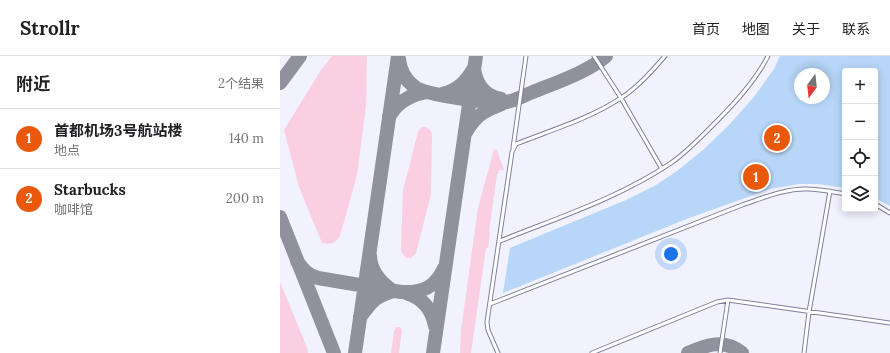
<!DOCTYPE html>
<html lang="zh">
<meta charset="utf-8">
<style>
body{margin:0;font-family:Lora,"Noto Sans SC",serif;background:#f6f6f6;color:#202124}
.controls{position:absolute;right:12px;top:12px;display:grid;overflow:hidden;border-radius:4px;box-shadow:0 2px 10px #0003}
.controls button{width:36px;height:36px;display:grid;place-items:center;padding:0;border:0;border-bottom:1px solid #e0e0e0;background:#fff;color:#202124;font:20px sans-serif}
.compass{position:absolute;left:514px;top:12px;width:36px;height:36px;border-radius:50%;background:#fff;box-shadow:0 2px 10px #0003;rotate:195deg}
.you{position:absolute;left:391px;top:198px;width:14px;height:14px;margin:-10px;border:3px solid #fff;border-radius:50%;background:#1a73e8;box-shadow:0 0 0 6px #1a73e833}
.badge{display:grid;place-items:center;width:26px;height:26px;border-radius:50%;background:#ea580c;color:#fff;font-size:13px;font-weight:700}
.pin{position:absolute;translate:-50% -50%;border:2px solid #fff;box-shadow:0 1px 4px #0006}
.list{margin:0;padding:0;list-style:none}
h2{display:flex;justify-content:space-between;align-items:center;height:52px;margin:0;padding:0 16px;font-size:17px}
h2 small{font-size:13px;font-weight:400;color:#757577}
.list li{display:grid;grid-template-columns:26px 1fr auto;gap:12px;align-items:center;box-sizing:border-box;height:60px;padding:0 16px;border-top:1px solid #e0e0e0}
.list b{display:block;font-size:15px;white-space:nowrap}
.list p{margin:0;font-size:13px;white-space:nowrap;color:#757577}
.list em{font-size:13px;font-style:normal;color:#757577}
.icon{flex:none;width:22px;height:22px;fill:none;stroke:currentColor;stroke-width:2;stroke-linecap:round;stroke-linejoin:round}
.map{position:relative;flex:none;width:610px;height:297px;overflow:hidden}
header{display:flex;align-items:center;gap:24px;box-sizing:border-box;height:56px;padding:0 20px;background:#fff;border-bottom:1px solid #e0e0e0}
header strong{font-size:19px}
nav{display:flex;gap:22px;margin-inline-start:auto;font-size:14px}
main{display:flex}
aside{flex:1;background:#fff}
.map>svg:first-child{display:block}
</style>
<header>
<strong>Strollr</strong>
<nav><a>首页</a><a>地图</a><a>关于</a><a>联系</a></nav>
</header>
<main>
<aside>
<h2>附近<small>2个结果</small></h2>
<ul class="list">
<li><span class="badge">1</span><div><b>首都机场3号航站楼</b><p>地点</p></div><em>140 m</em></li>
<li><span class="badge">2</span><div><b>Starbucks</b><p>咖啡馆</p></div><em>200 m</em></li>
</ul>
</aside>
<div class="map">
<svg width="610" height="297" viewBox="0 0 610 297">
<rect width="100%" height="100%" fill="#f1f2fe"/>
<path fill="#facfe2" d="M52 0H87L86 50 77 119 60 180C55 187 52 189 42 187L19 131 4 74 41 14Z
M142 71C148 71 150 73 152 78L151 138 136 197 131 202H126L122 197 121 193 123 134 138 76Z
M214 93 217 94 224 114H219L218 118H217L209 176H210L208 192H206L191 297H180L181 274 198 152Z
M0 226 28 294V297H0Z
M116 271H120L122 274 119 297H111L114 275Z"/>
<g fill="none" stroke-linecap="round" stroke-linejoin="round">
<path stroke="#90919c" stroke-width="14" d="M119 3C120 14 125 24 135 31 145 39 213 48 227 46 236 44 245 39 253 36 275 27 308 16 326 0
M0 27 20 0
M162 38C178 34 186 26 194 12 196 28 205 40 221 43
M109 60C112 57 114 53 117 50 125 42 135 38 146 36
M186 76C197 58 204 55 222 48
M0 161 54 297
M17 205C23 214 28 219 38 222L121 236C142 237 155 232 164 212
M126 237C143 242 152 253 155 270
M80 261C93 245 92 242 113 235 100 226 90 215 90 199
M75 297 118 0
M153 297 196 0
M408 297C426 289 444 282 462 297"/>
</g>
<path fill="#b7d6f8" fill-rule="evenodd" d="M500 0H610V150L595 142V15H565V132L538 128H519L490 133 409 162 223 237 230 192 346 144 376 129 397 115 423 94 450 68 473 42 494 13ZM520 18H544V42H520Z"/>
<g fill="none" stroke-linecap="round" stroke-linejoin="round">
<g stroke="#7f8099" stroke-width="5">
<path id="service" d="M314 0 341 42 382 113
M233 92 246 0
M595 148 610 157
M220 185C277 162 339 142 391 107 408 95 423 79 438 64 457 45 476 24 488 0
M210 248 462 149C483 142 506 132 528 133 540 133 553 136 565 138
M218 297 208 274 207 266 232 96 236 88C271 74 309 63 341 42 358 31 372 15 385 0
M312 297 437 246 448 244 610 267
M440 297 448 244
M524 297 529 256 550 135"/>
</g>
<use href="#service" stroke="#fff" stroke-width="3"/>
</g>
</svg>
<div class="controls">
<button>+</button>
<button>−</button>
<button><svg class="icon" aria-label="locate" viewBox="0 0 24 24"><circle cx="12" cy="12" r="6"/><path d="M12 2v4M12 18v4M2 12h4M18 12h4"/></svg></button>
<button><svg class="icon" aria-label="layers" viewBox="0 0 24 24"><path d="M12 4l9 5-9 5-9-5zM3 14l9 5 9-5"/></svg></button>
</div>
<svg class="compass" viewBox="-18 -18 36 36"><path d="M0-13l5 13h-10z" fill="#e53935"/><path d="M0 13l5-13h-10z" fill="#757577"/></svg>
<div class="you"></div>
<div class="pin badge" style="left:476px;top:121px">1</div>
<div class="pin badge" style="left:497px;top:82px">2</div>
</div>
</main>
